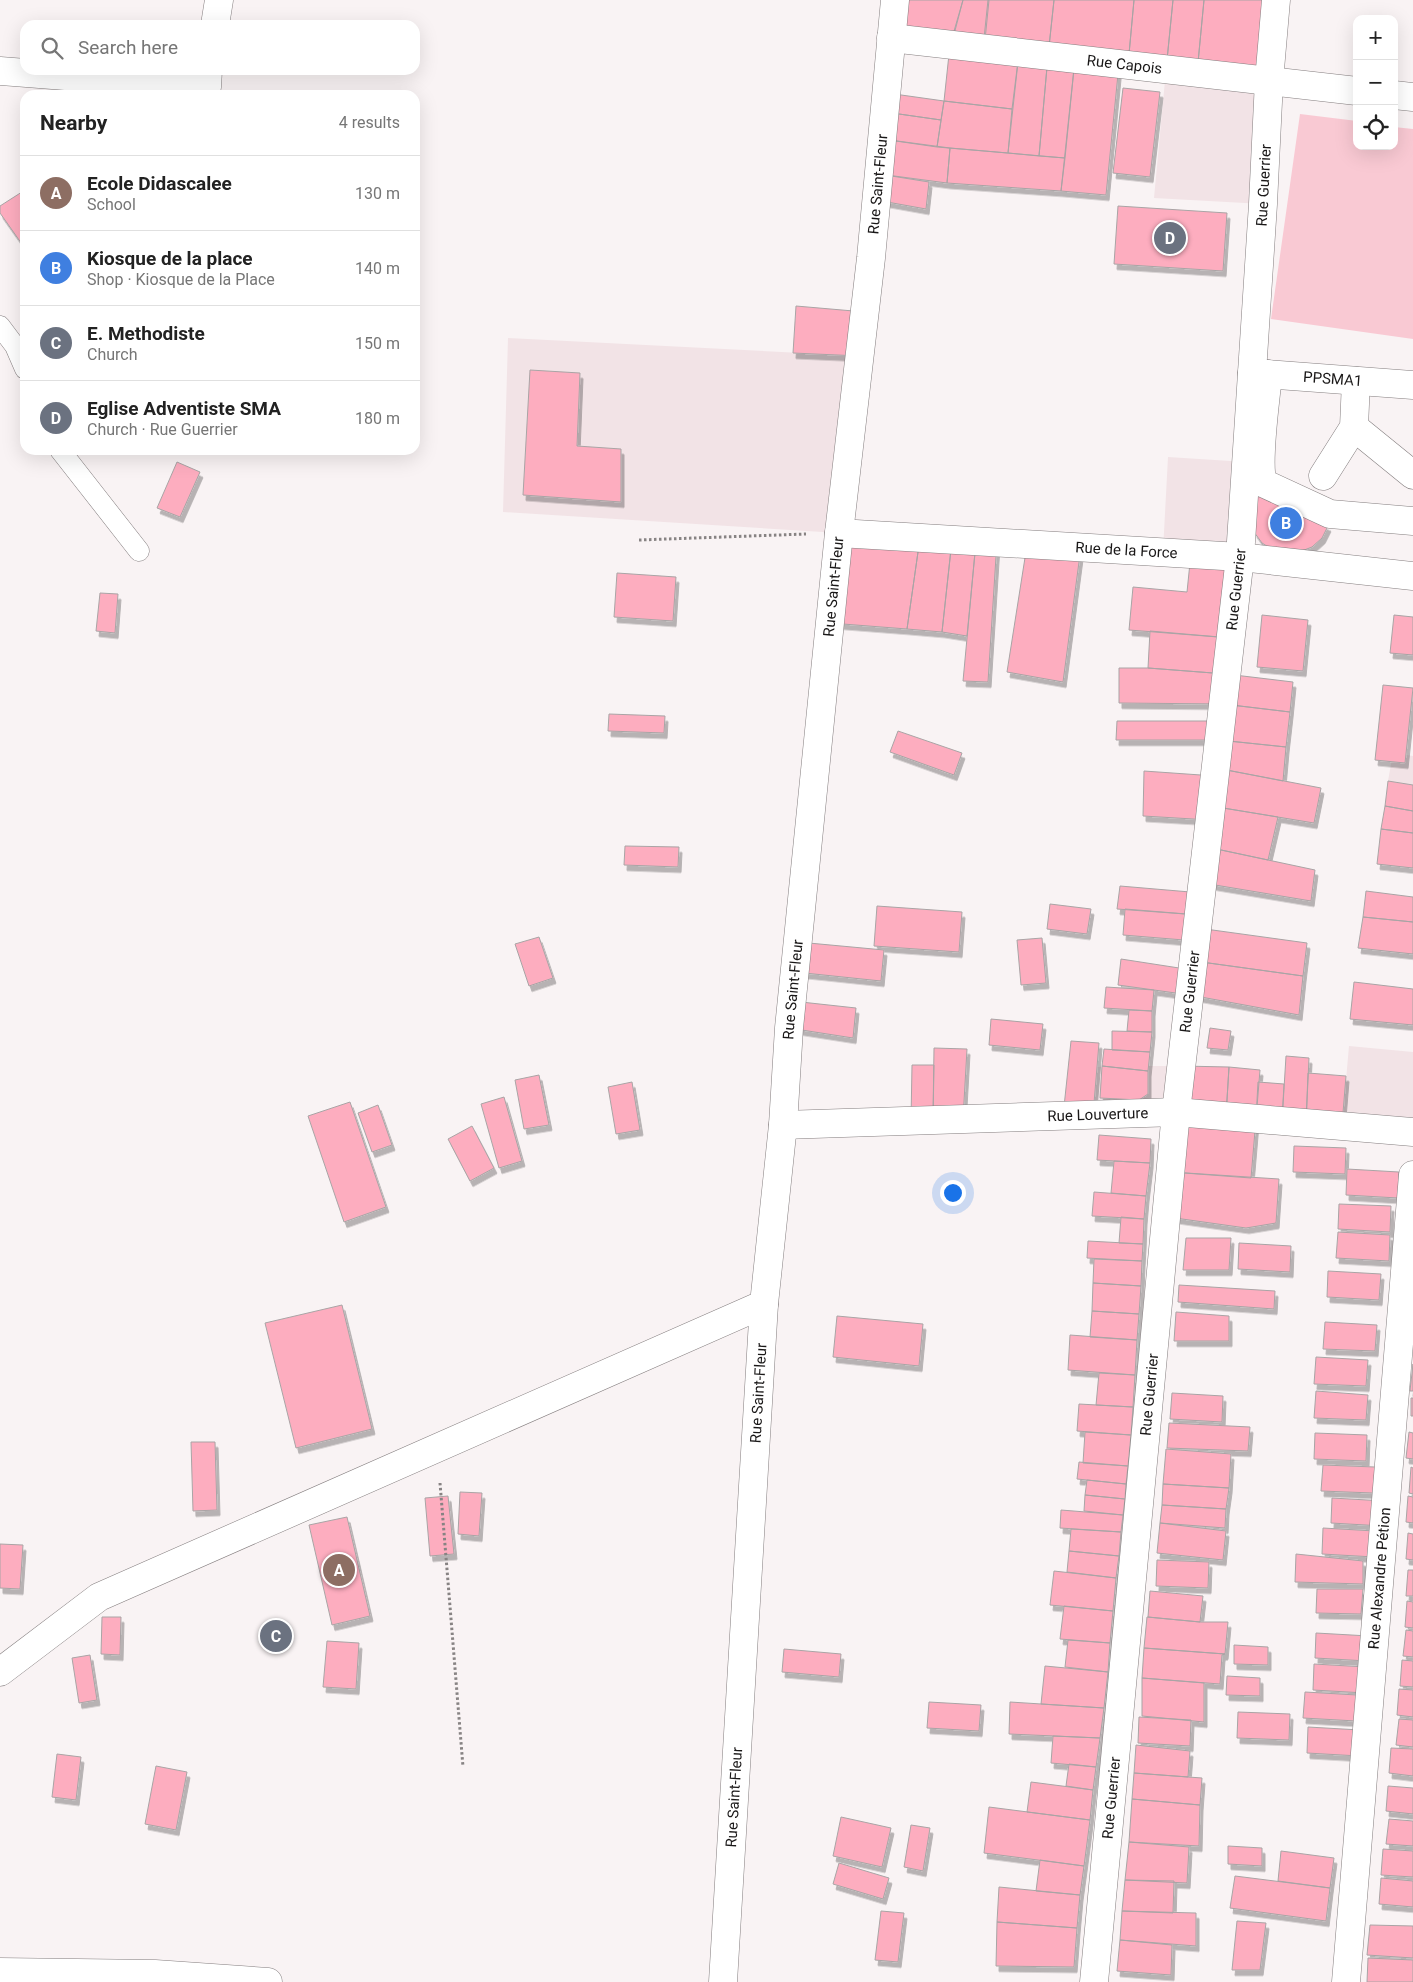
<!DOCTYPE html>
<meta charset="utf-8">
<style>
body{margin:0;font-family:Roboto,sans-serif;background:#f2f2f2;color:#222}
.controls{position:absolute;right:15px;top:15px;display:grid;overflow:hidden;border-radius:10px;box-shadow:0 5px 20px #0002}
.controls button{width:45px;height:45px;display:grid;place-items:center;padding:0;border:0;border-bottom:1px solid #e0e0e0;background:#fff;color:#222;font:25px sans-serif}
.you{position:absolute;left:952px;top:1192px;width:18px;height:18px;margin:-12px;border:4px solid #fff;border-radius:50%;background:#1a73e8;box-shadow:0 0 0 8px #1a73e833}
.badge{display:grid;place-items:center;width:32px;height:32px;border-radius:50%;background:#ab1b53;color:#fff;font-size:16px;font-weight:700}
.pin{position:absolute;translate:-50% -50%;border:2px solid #fff;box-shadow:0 1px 5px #0006}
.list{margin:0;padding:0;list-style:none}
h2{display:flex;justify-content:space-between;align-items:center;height:65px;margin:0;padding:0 20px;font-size:21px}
h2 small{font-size:16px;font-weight:400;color:#767676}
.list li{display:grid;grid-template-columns:32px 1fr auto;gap:15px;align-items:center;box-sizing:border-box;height:75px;padding:0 20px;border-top:1px solid #e0e0e0}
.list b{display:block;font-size:19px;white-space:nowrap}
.list p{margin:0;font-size:16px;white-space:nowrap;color:#767676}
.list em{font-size:16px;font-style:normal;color:#767676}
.icon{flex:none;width:28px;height:28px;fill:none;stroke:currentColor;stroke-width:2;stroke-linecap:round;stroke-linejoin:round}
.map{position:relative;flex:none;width:1413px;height:1982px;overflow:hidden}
.search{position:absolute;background:#fff;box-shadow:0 5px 20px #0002;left:20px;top:20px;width:400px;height:55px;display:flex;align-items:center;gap:12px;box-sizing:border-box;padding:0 18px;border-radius:15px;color:#767676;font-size:19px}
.panel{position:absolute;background:#fff;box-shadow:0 5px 20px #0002;left:20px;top:90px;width:400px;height:365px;border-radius:15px}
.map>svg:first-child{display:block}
</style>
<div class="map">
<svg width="1413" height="1982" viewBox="0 0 1413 1982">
<defs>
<filter id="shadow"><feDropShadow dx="3" dy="5.5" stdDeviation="0" flood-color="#0004"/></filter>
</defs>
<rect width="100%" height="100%" fill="#f9f3f4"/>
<path fill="#f2e3e6" d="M1166 70 1269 81 1263 204 1154 198Z
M508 338 860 356 839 533 503 512Z
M1168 457 1246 462 1240 557 1163 551Z
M1393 753 1413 756V785L1388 781Z
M1349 1046 1413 1052V1132L1342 1125Z
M1153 1066H1182L1176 1112 1093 1115 1096 1067Z"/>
<path fill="#f9c9d3" d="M1300 114 1357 121V146H1394V127L1413 129V339L1271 319Z"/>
<path fill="#fdadbf" stroke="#a9a4a5" filter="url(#shadow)" d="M895 0H963L950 45 891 38Z
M963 0H989L984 50 951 46Z
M988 0H1054L1048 56 983 48Z
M1054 0H1134L1128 65 1048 56Z
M1134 0H1173L1166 70 1128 65Z
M1173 0H1204L1197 73 1166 70Z
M1204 0H1276L1269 81 1197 73Z
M950 45 1019 53 1012 109 944 101Z
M1019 53 1048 56 1039 156 1008 153Z
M1048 56 1075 59 1065 158 1039 156Z
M1075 59 1119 64 1106 195 1061 191Z
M1123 88 1160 92 1150 177 1113 173Z
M887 93 944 101 941 120 885 112Z
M944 101 1012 109 1008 153 937 147Z
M885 112 941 120 937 147 882 139Z
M882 139 950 148 947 183 879 174Z
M950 148 1065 158 1061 191 947 183Z
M879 174 929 182 926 209 876 200Z
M25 190V246L24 247 0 213V206Z
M1118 206 1227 213 1223 271 1114 264Z
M796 306 865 312 860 356 793 353Z
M530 370 580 373 577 446 621 449V502L523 495Z
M177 462 200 472 180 517 157 508Z
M1255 494 1328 526 1322 538 1312 547 1299 552 1273 550 1262 543 1254 532Z
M839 533 920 538 907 629 830 623Z
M920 538 952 540 942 632 907 629Z
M952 540 976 542 967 636 942 632Z
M997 541 988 682 963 681 976 542Z
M1027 545 1081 547 1063 682 1007 672Z
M1191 553 1240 557 1231 638 1129 630 1133 587 1187 592Z
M617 573 676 577 673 621 614 617Z
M100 593 118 594 115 633 96 631Z
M1262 615 1308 620 1303 671 1257 667Z
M1394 615 1413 617V655L1390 653Z
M1150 631 1231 638 1226 674 1148 668Z
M1119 668H1148L1226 674 1223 704 1119 703Z
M1226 674 1293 682 1290 712 1223 704Z
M1383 685 1413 688 1405 763 1375 760Z
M1223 704 1290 712 1286 747 1219 740Z
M609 714 665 716 664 733 608 731Z
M1117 721H1221L1219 740H1116Z
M898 731 962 753 954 775 890 752Z
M1219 740 1286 747 1283 781 1216 768Z
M1216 768 1321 788 1314 823 1211 806Z
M1144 771 1215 776 1210 820 1143 816Z
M1388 781 1413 785V811L1385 806Z
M1211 806 1278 817 1268 860 1207 847Z
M1385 806 1413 811V833L1381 829Z
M1381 829 1413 833V868L1377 864Z
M625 846 679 847 678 867 624 865Z
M1207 847 1315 870 1311 901 1203 883Z
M1120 886 1202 893 1199 915 1117 909Z
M1366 891 1413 897V922L1363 917Z
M1050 904 1091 909 1087 934 1047 929Z
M877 906 962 912 959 952 874 946Z
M1125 909 1199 915 1196 941 1123 935Z
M1363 917 1413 922V954L1358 948Z
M1198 928 1307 943 1303 976 1194 961Z
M539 937 553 978 529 986 515 944Z
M1042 938 1046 983 1021 985 1017 940Z
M798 942 884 950 881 981 795 972Z
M1121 959 1192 970 1190 995 1118 985Z
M1194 961 1303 976 1299 1015 1190 995Z
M1354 982 1413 989V1025L1350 1019Z
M1106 987 1154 990 1152 1011 1104 1008Z
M792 1001 856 1008 853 1038 789 1028Z
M1129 1010 1152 1011V1032L1127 1031Z
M991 1019 1043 1024 1040 1050 989 1045Z
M1210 1028 1231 1031 1228 1050 1207 1048Z
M1112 1031 1152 1032 1150 1052 1112 1050Z
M1071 1041 1099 1043 1093 1115 1063 1116Z
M934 1048 967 1049 963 1119H933Z
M1104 1049 1150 1052 1148 1071 1102 1066Z
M1286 1056 1309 1058 1306 1123 1282 1121Z
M912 1065H934L933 1119 911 1120Z
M1102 1066 1148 1071V1094L1139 1100 1100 1098Z
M1182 1066 1229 1067 1226 1116 1176 1112Z
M1229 1067 1260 1070 1256 1119 1226 1116Z
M1308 1073 1346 1076 1342 1125 1306 1123Z
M539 1075 549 1125 524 1129 515 1080Z
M632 1082 640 1130 616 1134 608 1087Z
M1258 1082 1284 1084 1282 1121 1256 1119Z
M504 1097 522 1161 499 1168 481 1104Z
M350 1102 386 1207 344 1222 308 1116Z
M378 1105 392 1145 372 1152 358 1113Z
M1176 1112 1256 1119 1251 1178 1171 1172Z
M472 1126 494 1168 470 1181 448 1139Z
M1099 1135 1151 1139 1150 1163 1097 1160Z
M1294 1146 1346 1148 1345 1174 1293 1172Z
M1114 1161 1150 1163 1146 1196 1111 1193Z
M1347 1169 1399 1172 1398 1198 1346 1195Z
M1171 1172 1279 1179 1276 1223 1246 1228 1168 1217Z
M1094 1192 1146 1196 1144 1219 1092 1216Z
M1339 1204 1391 1206 1390 1232 1338 1229Z
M1121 1217 1144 1219 1143 1244 1119 1243Z
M1338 1232 1390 1235 1389 1261 1336 1258Z
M1186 1238H1231L1229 1270H1183Z
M1088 1241 1143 1244 1142 1261 1087 1258Z
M1239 1243 1291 1246 1290 1272 1238 1269Z
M1094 1259 1142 1261 1141 1286 1093 1283Z
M1328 1271 1381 1274 1379 1300 1327 1297Z
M1093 1283 1141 1286 1139 1314 1092 1311Z
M1179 1285 1275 1291 1274 1309 1178 1302Z
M342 1305 372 1429 296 1448 265 1323Z
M1092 1311 1139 1314 1137 1340 1090 1337Z
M1176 1312 1229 1316V1341H1174Z
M837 1316 923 1324 919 1366 833 1357Z
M1325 1322 1377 1325 1375 1351 1323 1349Z
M1070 1335 1137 1340 1135 1375 1068 1370Z
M1316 1357 1368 1360 1366 1386 1314 1384Z
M1413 1364V1391H1410Z
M1099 1373 1135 1375 1133 1407 1096 1405Z
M1316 1391 1368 1395 1366 1420 1314 1418Z
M1172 1393 1223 1396 1222 1422 1170 1419Z
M1411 1398H1413V1416H1411Z
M1079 1404 1133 1407 1131 1435 1077 1431Z
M1169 1423 1250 1427 1248 1451 1167 1448Z
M1085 1432 1131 1435 1128 1466 1083 1463Z
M1409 1432 1413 1433V1459L1406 1458Z
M1315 1433 1367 1435 1366 1461 1314 1459Z
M191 1442H215L217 1510 193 1511Z
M1166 1449 1231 1454 1229 1488 1163 1484Z
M1079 1462 1128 1466 1126 1484 1077 1479Z
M1323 1465 1375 1467 1373 1493 1321 1491Z
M1411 1467 1413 1468V1494L1409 1493Z
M1087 1480 1126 1484 1125 1499 1085 1495Z
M1163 1484 1229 1488 1226 1509 1162 1505Z
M460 1492 482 1493 479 1536 458 1534Z
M1085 1495 1125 1499 1123 1515 1084 1511Z
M448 1496 454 1554 430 1556 425 1498Z
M1408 1496 1413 1497V1523L1406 1522Z
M1332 1498 1385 1501 1383 1526 1331 1523Z
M1162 1505 1226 1509 1225 1528 1160 1523Z
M1061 1510 1123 1515 1121 1532 1060 1528Z
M347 1517 370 1616 332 1625 309 1525Z
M1160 1523 1226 1531 1223 1560 1157 1553Z
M1323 1528 1375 1531 1374 1557 1322 1554Z
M1071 1529 1121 1532 1119 1556 1069 1551Z
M1408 1533 1413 1534V1560L1406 1559Z
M0 1544 23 1545 20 1589 0 1588Z
M1069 1551 1119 1556 1116 1578 1067 1572Z
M1296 1554 1363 1561V1584L1295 1582Z
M1157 1560 1209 1562 1208 1588 1156 1586Z
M1408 1570H1413V1596H1406Z
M1054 1571 1116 1578 1113 1611 1050 1605Z
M1317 1589H1363L1361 1614 1316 1613Z
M1150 1591 1203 1596 1200 1622 1148 1617Z
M1407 1601 1413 1602V1628L1405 1627Z
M1064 1606 1113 1611 1110 1643 1060 1639Z
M102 1617H121L120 1655 101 1654Z
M1147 1617 1200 1622H1228L1225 1654 1144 1648Z
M1406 1630 1413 1631V1657L1403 1656Z
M1316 1633 1369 1636 1367 1661 1315 1658Z
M1068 1640 1110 1643 1108 1672 1065 1667Z
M327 1641 359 1643 356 1689 323 1687Z
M1234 1645 1268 1647V1665L1234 1664Z
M1144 1648 1225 1654 1222 1655 1220 1684 1142 1678Z
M784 1649 841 1654 839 1677 782 1672Z
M90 1655 97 1700 79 1703 72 1658Z
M1402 1660 1413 1661V1687L1400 1686Z
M1314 1664 1366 1667 1365 1693 1313 1690Z
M1045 1666 1108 1672 1104 1708 1041 1704Z
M1227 1676 1260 1678V1696L1226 1695Z
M1142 1678 1204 1683V1722L1142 1716Z
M1399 1689 1413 1690V1717L1397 1715Z
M1305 1692 1357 1695 1356 1721 1303 1718Z
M929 1702 981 1705 979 1731 927 1728Z
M1010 1702 1104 1708 1100 1738 1009 1734Z
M1238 1712 1290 1714 1289 1740 1237 1738Z
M1139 1717 1191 1720 1190 1746 1138 1743Z
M1399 1719 1413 1720V1747L1396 1745Z
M1308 1727 1360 1730 1359 1756 1307 1753Z
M1053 1736 1100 1738 1096 1767 1051 1763Z
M1136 1745 1190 1751 1188 1777 1134 1773Z
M1391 1748 1413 1749V1776L1389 1773Z
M57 1754 81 1757 76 1800 52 1797Z
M1069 1764 1096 1767 1093 1790 1066 1786Z
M156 1766 187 1772 176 1830 145 1824Z
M1134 1773 1202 1778 1200 1805 1132 1799Z
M1031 1782 1093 1790 1090 1820 1027 1812Z
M1388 1786 1413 1788V1814L1386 1811Z
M1132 1799 1200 1805 1199 1846 1129 1842Z
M989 1807 1090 1820 1084 1866 984 1853Z
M841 1817 891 1828 882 1867 833 1856Z
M1389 1819 1413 1821V1846L1386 1844Z
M911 1825 930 1828 923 1871 904 1867Z
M1129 1842 1189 1847 1187 1883 1125 1880Z
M1228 1846 1262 1848V1866L1228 1864Z
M1383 1849 1413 1851V1877L1381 1875Z
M1281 1851 1334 1858 1330 1888 1278 1881Z
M1040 1860 1084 1866 1080 1895 1036 1891Z
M839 1863 889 1878 883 1899 833 1884Z
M1235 1876 1330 1888 1326 1921 1230 1908Z
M1381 1878 1413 1881V1907L1379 1904Z
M1125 1880 1174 1881 1173 1913 1122 1911Z
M999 1887 1080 1895 1077 1928 997 1922Z
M881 1911 904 1913 898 1962 875 1960Z
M1122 1911 1196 1913V1946L1120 1940Z
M1237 1921 1266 1923 1260 1970H1232Z
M997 1922 1077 1928 1074 1967 996 1966Z
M1370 1925 1413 1926V1958L1367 1955Z
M1120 1940 1172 1945 1171 1975 1117 1971Z
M1368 1958 1413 1960V1982H1367Z"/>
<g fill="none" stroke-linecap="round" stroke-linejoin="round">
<g stroke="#847e7f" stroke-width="21">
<path id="lane" d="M0 326 15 346 25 369
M60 450 139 551"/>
</g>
<g stroke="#847e7f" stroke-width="29">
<g id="street">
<path d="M215 25 219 0"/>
<path id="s1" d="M891 38 1269 81"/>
<path d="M0 71 207 87 208 70"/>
<path id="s2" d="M1252 373 1413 385"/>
<path d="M1268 374C1266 399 1256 463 1263 483L1330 514 1413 521"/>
<path d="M1354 427 1413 475"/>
<path d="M1323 476 1354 427 1356 381"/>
<path id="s3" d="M839 533 1240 557"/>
<path id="s4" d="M783 1125 1176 1112 1413 1132"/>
<path d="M0 1672 99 1597 764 1304"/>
<path d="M0 1972 155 1974 268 1982"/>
<path id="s5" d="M723 1982 764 1304 783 1125 789 1028 839 533 871 258 895 0"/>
<path id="s6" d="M1346 1982 1413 1175"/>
</g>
</g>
<g stroke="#847e7f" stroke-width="29">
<g id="secondary">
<path d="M1269 81 1357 91"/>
<path d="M1394 95 1413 97"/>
<path d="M1240 557 1413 576"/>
<path id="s7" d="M1094 1982 1176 1112 1240 557 1263 204 1269 81 1276 0"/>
</g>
</g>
<path stroke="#878383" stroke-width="3" stroke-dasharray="2.5 2.5" stroke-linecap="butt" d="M639 540 806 534
M440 1483 463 1767"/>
<use href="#lane" stroke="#fff" stroke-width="20"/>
<use href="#street" stroke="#fff" stroke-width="28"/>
<use href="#secondary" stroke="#fff" stroke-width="28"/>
</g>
<g text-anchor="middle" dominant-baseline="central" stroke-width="4" stroke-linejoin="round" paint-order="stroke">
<g font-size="15" fill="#1a1818" stroke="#fff">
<text stroke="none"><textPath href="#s1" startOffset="235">Rue Capois</textPath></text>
<text stroke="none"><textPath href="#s5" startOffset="1805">Rue Saint-Fleur</textPath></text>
<text stroke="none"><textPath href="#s7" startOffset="1805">Rue Guerrier</textPath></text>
<text stroke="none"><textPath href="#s2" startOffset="81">PPSMA1</textPath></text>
<text stroke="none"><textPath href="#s3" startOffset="288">Rue de la Force</textPath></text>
<text stroke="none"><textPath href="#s5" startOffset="1400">Rue Saint-Fleur</textPath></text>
<text stroke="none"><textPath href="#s7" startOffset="1400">Rue Guerrier</textPath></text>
<text stroke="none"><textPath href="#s5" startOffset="995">Rue Saint-Fleur</textPath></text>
<text stroke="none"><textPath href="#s7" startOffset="995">Rue Guerrier</textPath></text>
<text stroke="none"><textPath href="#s4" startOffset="315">Rue Louverture</textPath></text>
<text stroke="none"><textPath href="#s5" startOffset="590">Rue Saint-Fleur</textPath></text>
<text stroke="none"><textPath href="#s7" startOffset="590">Rue Guerrier</textPath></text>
<text stroke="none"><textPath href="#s6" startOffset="405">Rue Alexandre Pétion</textPath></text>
<text stroke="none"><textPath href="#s5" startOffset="185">Rue Saint-Fleur</textPath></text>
<text stroke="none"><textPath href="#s7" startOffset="185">Rue Guerrier</textPath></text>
</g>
</g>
</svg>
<div class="controls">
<button>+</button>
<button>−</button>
<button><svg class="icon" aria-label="locate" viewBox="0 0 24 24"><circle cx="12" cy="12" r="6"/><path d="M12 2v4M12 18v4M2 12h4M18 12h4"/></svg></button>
</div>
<div class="you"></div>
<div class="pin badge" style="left:339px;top:1570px;background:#8d6e63">A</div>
<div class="pin badge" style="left:1286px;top:523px;background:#3f7fe0">B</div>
<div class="pin badge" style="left:276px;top:1636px;background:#6b7280">C</div>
<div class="pin badge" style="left:1170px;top:238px;background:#6b7280">D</div>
<div class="search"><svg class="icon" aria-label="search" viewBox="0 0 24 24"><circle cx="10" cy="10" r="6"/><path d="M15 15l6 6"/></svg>Search here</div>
<section class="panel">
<h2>Nearby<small>4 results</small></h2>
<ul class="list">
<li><span class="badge" style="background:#8d6e63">A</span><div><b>Ecole Didascalee</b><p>School</p></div><em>130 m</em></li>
<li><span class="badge" style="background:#3f7fe0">B</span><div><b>Kiosque de la place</b><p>Shop · Kiosque de la Place</p></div><em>140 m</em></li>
<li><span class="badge" style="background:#6b7280">C</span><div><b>E. Methodiste</b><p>Church</p></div><em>150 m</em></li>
<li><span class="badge" style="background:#6b7280">D</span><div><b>Eglise Adventiste SMA</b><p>Church · Rue Guerrier</p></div><em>180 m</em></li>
</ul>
</section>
</div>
